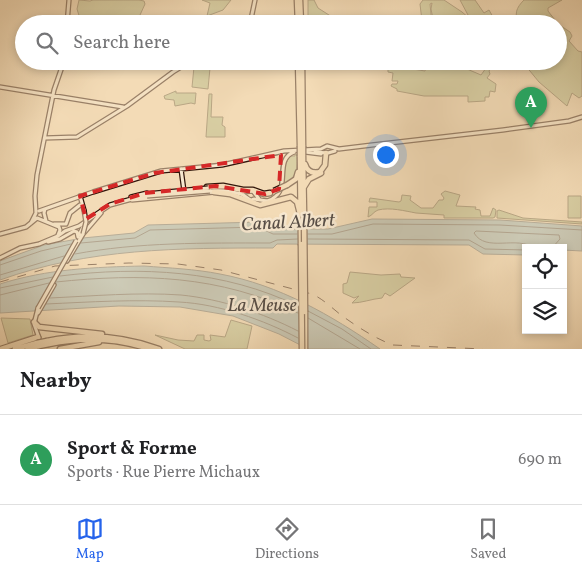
<!DOCTYPE html>
<meta charset="utf-8">
<style>
body{margin:0;font-family:Vollkorn,serif;background:#f6f6f6;color:#202124}
.controls{position:absolute;right:15px;bottom:15px;display:grid;overflow:hidden;border-radius:0px;box-shadow:0 2px 8px #0003}
.controls button{width:45px;height:45px;display:grid;place-items:center;padding:0;border:0;border-bottom:1px solid #e0e0e0;background:#fff;color:#202124;font:25px sans-serif}
.you{position:absolute;left:385px;top:154px;width:18px;height:18px;margin:-12px;border:4px solid #fff;border-radius:50%;background:#1a73e8;box-shadow:0 0 0 8px #1a73e833}
.badge{display:grid;place-items:center;width:32px;height:32px;border-radius:50%;background:#2563eb;color:#fff;font-size:16px;font-weight:700}
.pin{position:absolute;translate:-50% -41px;filter:drop-shadow(0 1px 2px #0008)}
.pin::after{content:'';position:absolute;top:26px;width:18px;height:15px;background:inherit;clip-path:polygon(0 0,100% 0,50% 100%)}
.list{margin:0;padding:0;list-style:none}
h2{display:flex;justify-content:space-between;align-items:center;height:65px;margin:0;padding:0 20px;font-size:21px}
h2 small{font-size:16px;font-weight:400;color:#757577}
.list li{display:grid;grid-template-columns:32px 1fr auto;gap:15px;align-items:center;box-sizing:border-box;height:90px;padding:0 20px;border-top:1px solid #e0e0e0}
.list b{display:block;font-size:19px;white-space:nowrap}
.list p{margin:0;font-size:16px;white-space:nowrap;color:#757577}
.list em{font-size:16px;font-style:normal;color:#757577}
.icon{flex:none;width:28px;height:28px;fill:none;stroke:currentColor;stroke-width:2;stroke-linecap:round;stroke-linejoin:round}
.map{position:relative;flex:none;width:582px;height:349px;overflow:hidden}
.search{position:absolute;background:#fff;box-shadow:0 2px 8px #0003;left:15px;right:15px;top:15px;height:55px;display:flex;align-items:center;gap:12px;box-sizing:border-box;padding:0 18px;border-radius:28px;color:#757577;font-size:19px}
.sheet{height:155px;background:#fff}
nav{display:flex;justify-content:space-around;align-items:center;box-sizing:border-box;height:70px;border-top:1px solid #e0e0e0;background:#fff;font-size:14px;color:#757577}
nav a{display:grid;justify-items:center;gap:2px}
nav .on{color:#2563eb}
.map>svg:first-child{display:block}
</style>
<div class="map">
<svg width="582" height="349" viewBox="0 0 582 349">
<rect width="100%" height="100%" fill="#f3dbb7"/>
<filter id="stains"><feTurbulence type="fractalNoise" baseFrequency=".004" numOctaves="4"/><feColorMatrix values="0 0 0 0 .2 0 0 0 0 .09 0 0 0 0 .02 0 0 0 .5 -.17"/></filter>
<radialGradient id="worn" r=".72"><stop offset=".6" stop-color="#630" stop-opacity="0"/><stop offset="1" stop-color="#630" stop-opacity=".3"/></radialGradient>
<path fill="#bbc08e" stroke="#766a4c" d="M79 0 90 1 93 0H139L144 1 145 4 140 15 131 24H68L81 22 77 9Z
M202 0H231L223 10 207 16 210 3Z
M308 0H314L318 8 343 24H308Z
M423 0H444L462 12 476 24H434L431 9 432 3 430 4 432 24H419L422 21 420 4Z
M460 0H475L484 13 489 10 497 24H477L468 15Z
M524 0H562L548 8V11L558 24H519C514 14 516 8 524 0Z
M558 24 570 32 572 36 569 41 578 51 582 52V96L579 98 572 93 567 106 539 82 525 65 528 61H543L541 64 544 67 548 63 547 61H558Z
M456 61H472L467 69 481 75 489 64 491 68 489 71 490 74 487 78 496 84 495 92 490 91 489 97H485V101L468 102V96H424L397 91V89L391 86 392 84H397L398 81H392L393 73 388 72V62L401 67 425 71 426 67 433 68 434 64 451 63Z
M201 66H209L210 68 208 89 192 87 194 67 200 69Z
M176 91V93H196L195 104 191 103 175 106 174 100 165 99 164 96Z
M209 94H212L211 117H223L222 125 225 127V137H206Z
M295 154H297C297 169 298 176 284 184L285 165 290 156H295Z
M445 191 460 195 456 206 476 207 475 209 480 210 481 216H490L493 208 496 210 495 217 493 218H444V215C435 214 425 214 416 213 405 211 390 207 378 210 373 212 373 215 368 217L369 207H377V202H369L370 198 399 202 401 201 402 195 411 196 410 200 421 208H433L439 200H443L444 198 441 194Z
M568 196H581V218H568Z
M499 210 523 218 582 222V224L497 218V211Z
M350 272 381 275 400 274 401 277 415 278 390 296 385 293 382 298C371 299 362 303 352 303L359 296 354 298 343 293V284L347 283Z
M1 318 30 319 33 335 8 343Z
M231 320 252 326 247 349H185L155 335 178 340 194 341 197 335H204V340L209 341 211 340 210 335 225 337Z"/>
<path fill="#a0b8b9" stroke="#737773" d="M372 219 500 220 582 226V251L563 250V248H526V255L483 254 469 245 277 244 273 248C179 248 89 248 0 280V261L44 245 83 238 134 233 148 225 260 222 274 229H328Z
M144 266C169 268 195 269 220 274 279 285 331 315 380 349H308L279 334 233 316 180 307 119 306 0 313V284C47 269 95 267 144 266Z"/>
<g fill="none" stroke-linecap="round" stroke-linejoin="round">
<path stroke="#686662" stroke-width="1" d="M308 234H332L373 224 500 225 582 230
M308 239 469 240 485 249 526 250
M81 243 135 238 150 230 258 227 273 234H297
M534 248C517 235 486 253 474 233L476 231 559 235 560 239 552 248
M75 254C138 242 206 243 270 243L277 240 298 239
M0 265 41 251 71 244
M0 275 64 256
M60 276C141 266 224 270 298 306
M56 282C141 273 220 275 298 313
M0 288 53 277
M0 295 49 283
M50 298C93 296 138 292 181 295 221 299 263 313 298 331
M46 304C90 302 135 299 179 302 219 304 264 320 298 338
M308 311 342 329 371 349
M308 318 360 349"/>
<g stroke="#30150a" stroke-width="5.5">
<path id="secondary" d="M67 24 69 0
M250 24 255 0
M0 87 123 107
M45 138 77 137 127 106 173 72 191 61
M305 152 321 154
M315 152 328 153 335 151
M181 169 184 191
M210 191C221 190 231 191 241 194 245 195 247 199 251 200 252 200 253 199 254 199 264 200 267 204 276 196 289 184 275 159 294 152
M241 192 253 191 259 199
M80 196 84 210
M131 197 147 193
M132 200 215 192
M45 209 44 213 46 221
M39 211 93 192 161 171 222 165 284 151 321 149 327 146 339 149 372 145 503 130 569 121 582 117
M31 223 36 213 35 196 37 175 54 90 64 61
M54 224H65
M66 224 70 213 80 205
M0 234 26 227 37 218 59 227 60 230 58 235
M79 235 83 227
M48 242 60 239 74 231 77 232 78 237
M0 258 20 248 39 244 58 236 65 231 79 226 110 205 132 199 147 196
M67 261 83 234 101 213
M38 308 34 324 39 338
M38 313 54 285"/>
</g>
<g stroke="#30150a" stroke-width="7">
<path id="highway" d="M297 0 298 24
M300 0 301 24
M298 61 300 146
M302 61 303 146
M303 155 304 214
M300 156 301 244
M305 164C307 171 312 174 320 172L325 165 326 153
M287 185 296 179 298 172
M207 187 223 186 243 190H253L264 194 270 193
M304 187 309 179 321 173
M214 192 230 194 260 205 291 197 297 202 300 214
M305 312V349
M34 322 39 327 102 334
M47 341C85 333 123 336 159 349
M49 344C82 337 117 338 149 349
M1 349 38 337
M15 349 37 343
M28 349 39 346
M60 349 99 342"/>
</g>
<use href="#secondary" stroke="#f7e8d0" stroke-width="3"/>
<use href="#highway" stroke="#f3dbb7" stroke-width="4.5"/>
<path stroke="#30150a" stroke-width="1" stroke-dasharray="9 9" stroke-linecap="butt" d="M0 282 55 266 129 263 178 264 221 270 312 294C323 299 332 308 341 315 356 326 376 339 393 345L483 349"/>
<g stroke="#30150a" stroke-width="5.5" stroke-linecap="butt">
<path id="secondary-bridge" d="M146 194 208 188
M147 196 210 191
M83 234 86 222 84 210
M38 308 76 241"/>
</g>
<g stroke="#30150a" stroke-width="7" stroke-linecap="butt">
<path id="highway-bridge" d="M300 146V156
M303 146V155
M274 191 287 185
M304 214 305 312
M301 244 302 349
M37 343 47 341
M39 346 49 344"/>
</g>
<use href="#secondary-bridge" stroke="#f7e8d0" stroke-width="3"/>
<use href="#highway-bridge" stroke="#f3dbb7" stroke-width="4.5"/>
</g>
<path d="M0 0H582V349H0ZM281 155 279 189 265 194 216 186 145 193 110 204 86 219 80 196 155 173Z" fill="#f3dbb7" fill-opacity=".55" fill-rule="evenodd"/>
<path fill="none" stroke="#d62828" stroke-width="4" stroke-dasharray="10 6" stroke-linejoin="round" d="M281 155 279 189 265 194 216 186 145 193 110 204 86 219 80 196 155 173Z"/>
<g text-anchor="middle" dominant-baseline="central" stroke-width="5" stroke-linejoin="round" paint-order="stroke">
<g font-size="19" font-style="italic" fill="#574e47" stroke="#f7e8d0">
<text transform="translate(288 223) rotate(-3)">Canal Albert</text>
<text x="262" y="306">La Meuse</text>
</g>
</g>
<rect width="100%" height="100%" filter="url(#stains)"/>
<rect width="100%" height="100%" fill="url(#worn)"/>
</svg>
<div class="controls">
<button><svg class="icon" aria-label="locate" viewBox="0 0 24 24"><circle cx="12" cy="12" r="6"/><path d="M12 2v4M12 18v4M2 12h4M18 12h4"/></svg></button>
<button><svg class="icon" aria-label="layers" viewBox="0 0 24 24"><path d="M12 4l9 5-9 5-9-5zM3 14l9 5 9-5"/></svg></button>
</div>
<div class="you"></div>
<div class="pin badge" style="left:531px;top:128px;background:#2e9e5b">A</div>
<div class="search"><svg class="icon" aria-label="search" viewBox="0 0 24 24"><circle cx="10" cy="10" r="6"/><path d="M15 15l6 6"/></svg>Search here</div>
</div>
<section class="sheet">
<h2>Nearby<small></small></h2>
<ul class="list">
<li><span class="badge" style="background:#2e9e5b">A</span><div><b>Sport &amp; Forme</b><p>Sports · Rue Pierre Michaux</p></div><em>690 m</em></li>
</ul>
</section>
<nav>
<a class="on"><svg class="icon" aria-label="map" viewBox="0 0 24 24"><path d="M3 6l6-2 6 2 6-2v14l-6 2-6-2-6 2zM9 4v14M15 6v14"/></svg>Map</a>
<a><svg class="icon" aria-label="directions" viewBox="0 0 24 24"><path d="M12 3l9 9-9 9-9-9zM9 14v-3h6M13 9l2 2-2 2"/></svg>Directions</a>
<a><svg class="icon" aria-label="saved" viewBox="0 0 24 24"><path d="M7 4h10v16l-5-4-5 4z"/></svg>Saved</a>
</nav>
